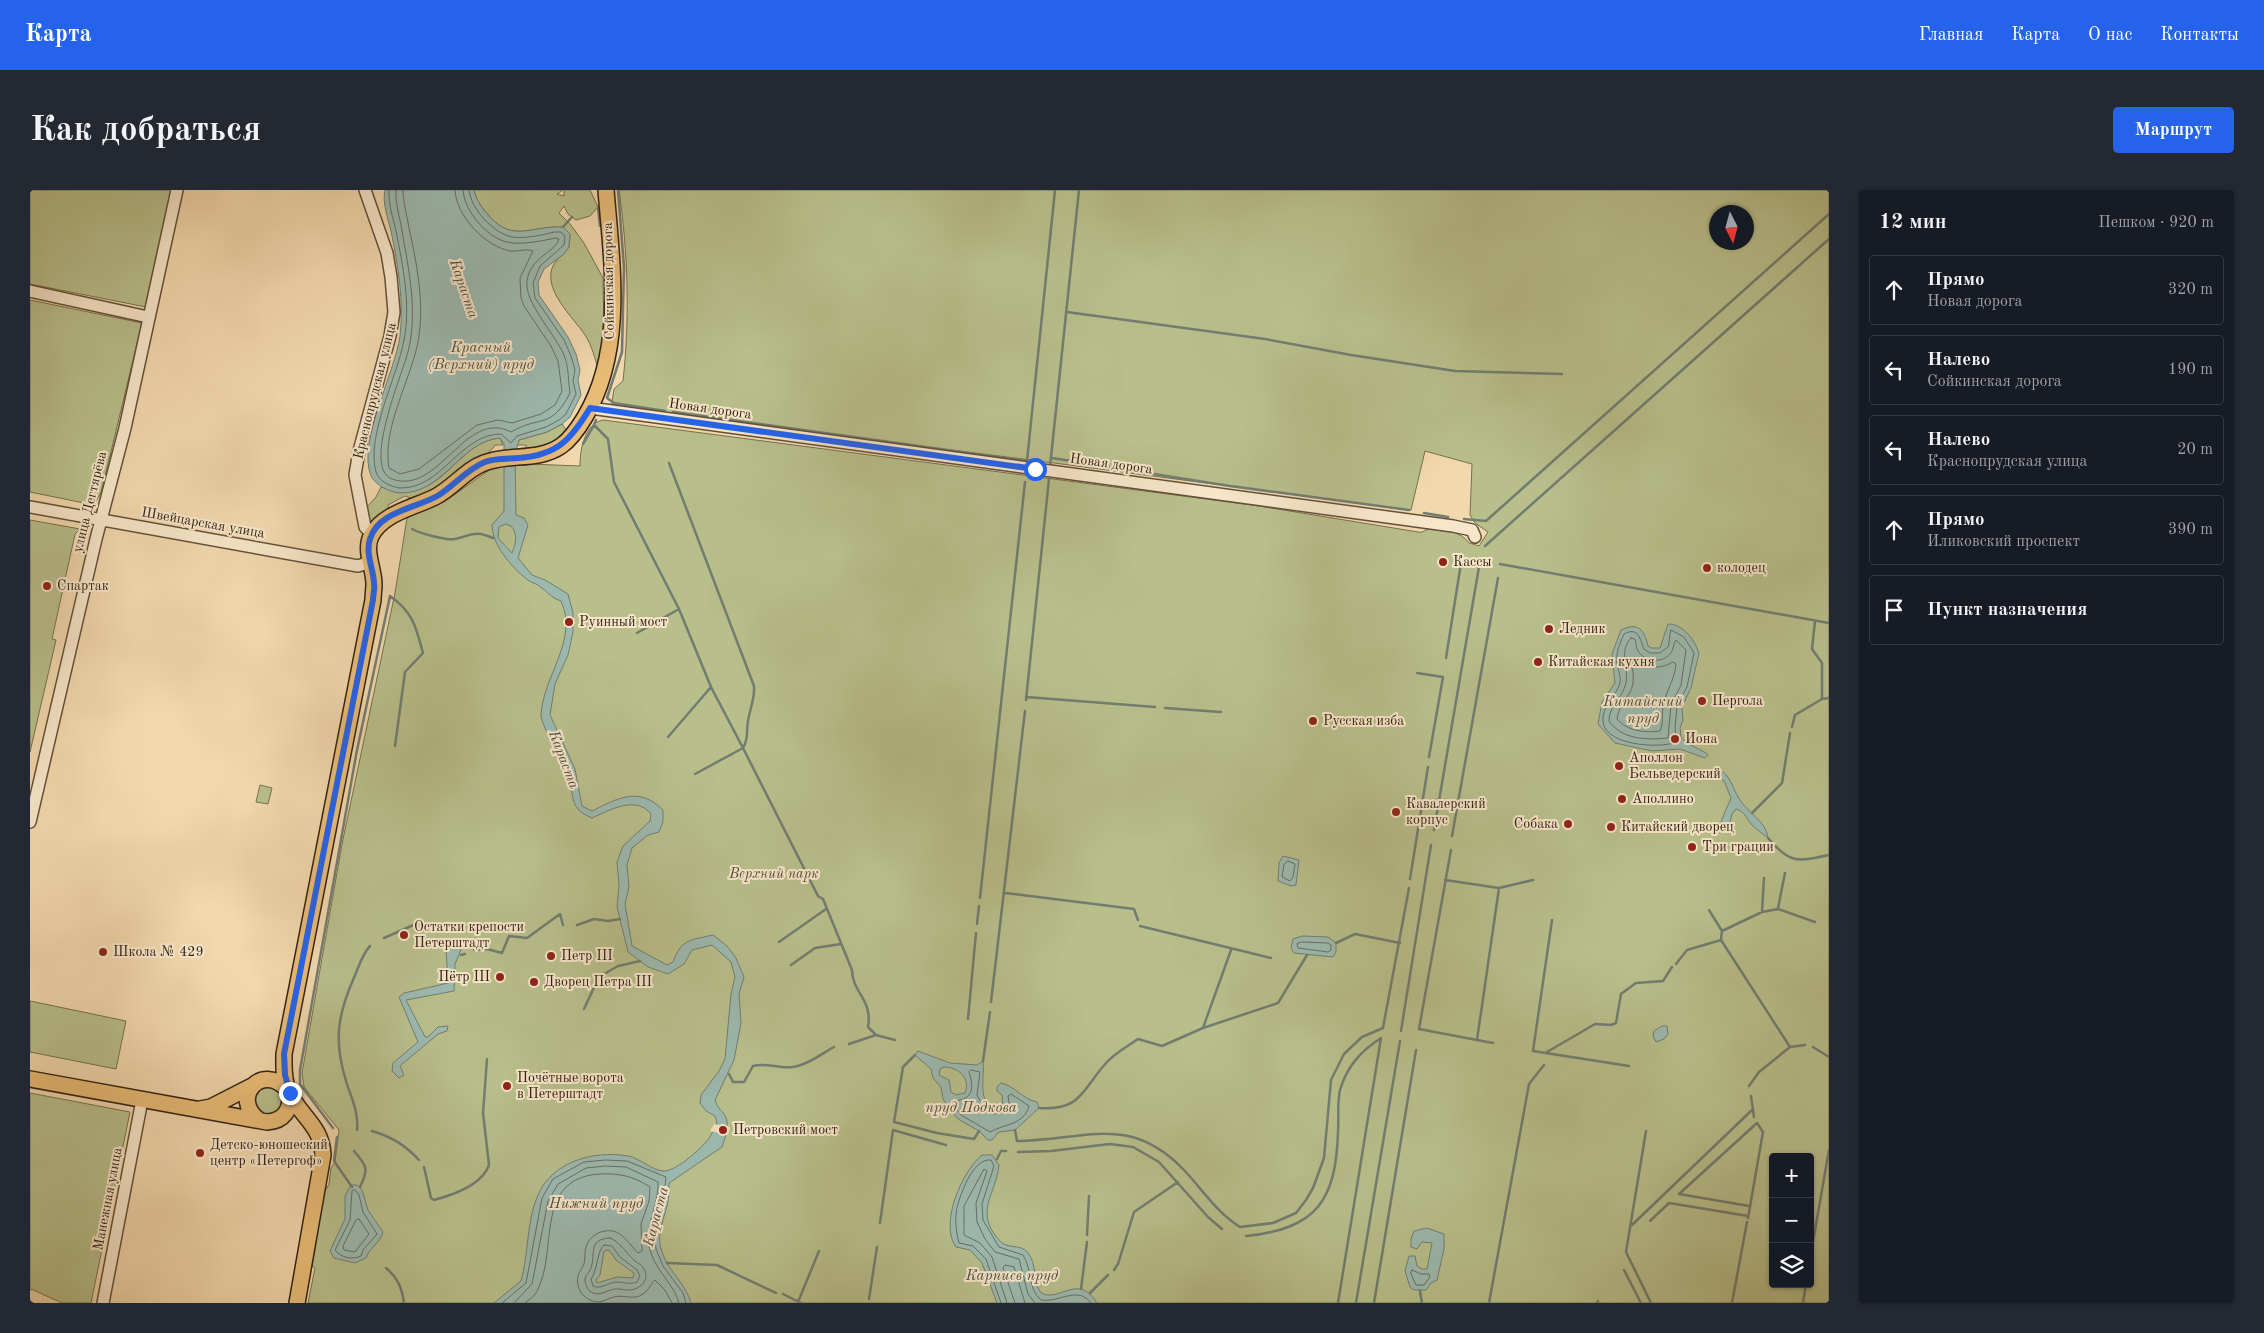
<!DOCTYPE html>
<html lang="ru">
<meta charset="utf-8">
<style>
body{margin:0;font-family:"Old Standard TT",serif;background:#242831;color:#f1f3f6}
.controls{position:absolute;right:15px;bottom:15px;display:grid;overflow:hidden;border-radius:5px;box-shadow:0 1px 4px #0004}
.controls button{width:45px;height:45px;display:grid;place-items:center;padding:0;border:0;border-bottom:1px solid #363941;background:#171b24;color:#f1f3f6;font:25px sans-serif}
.compass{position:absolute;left:1679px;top:15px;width:45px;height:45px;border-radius:50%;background:#171b24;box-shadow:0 1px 4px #0004;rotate:174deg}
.stop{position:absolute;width:15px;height:15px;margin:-11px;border:4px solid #2563eb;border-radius:50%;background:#fff}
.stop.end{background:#2563eb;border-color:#fff;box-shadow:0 1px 5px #0008}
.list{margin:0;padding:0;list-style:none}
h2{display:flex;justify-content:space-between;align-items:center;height:65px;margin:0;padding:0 20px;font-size:21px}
h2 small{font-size:16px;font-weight:400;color:#9ea1a6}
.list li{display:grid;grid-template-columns:32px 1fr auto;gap:15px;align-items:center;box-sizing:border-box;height:70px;margin:0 10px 10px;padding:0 10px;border:1px solid #363941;border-radius:5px}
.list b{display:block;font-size:19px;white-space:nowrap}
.list p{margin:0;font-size:16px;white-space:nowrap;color:#9ea1a6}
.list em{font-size:16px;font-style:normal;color:#9ea1a6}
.icon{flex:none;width:28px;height:28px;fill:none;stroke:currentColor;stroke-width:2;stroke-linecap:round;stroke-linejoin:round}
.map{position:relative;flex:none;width:1799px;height:1113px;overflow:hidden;border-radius:5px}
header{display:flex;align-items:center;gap:30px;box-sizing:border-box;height:70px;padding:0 25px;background:#2563eb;color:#fff}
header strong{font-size:24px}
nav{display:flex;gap:28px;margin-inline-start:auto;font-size:18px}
.intro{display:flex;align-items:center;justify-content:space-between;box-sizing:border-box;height:120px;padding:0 30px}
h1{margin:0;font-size:35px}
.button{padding:12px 22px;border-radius:5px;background:#2563eb;color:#fff;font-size:18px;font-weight:700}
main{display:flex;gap:30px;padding:0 30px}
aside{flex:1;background:#171b24;border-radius:5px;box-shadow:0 1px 4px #0004}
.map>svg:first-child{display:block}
</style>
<header>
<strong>Карта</strong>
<nav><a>Главная</a><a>Карта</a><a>О нас</a><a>Контакты</a></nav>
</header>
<div class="intro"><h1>Как добраться</h1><a class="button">Маршрут</a></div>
<main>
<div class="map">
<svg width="1799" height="1113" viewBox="0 0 1799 1113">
<rect width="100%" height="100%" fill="#f2d8ad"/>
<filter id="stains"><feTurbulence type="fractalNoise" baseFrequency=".004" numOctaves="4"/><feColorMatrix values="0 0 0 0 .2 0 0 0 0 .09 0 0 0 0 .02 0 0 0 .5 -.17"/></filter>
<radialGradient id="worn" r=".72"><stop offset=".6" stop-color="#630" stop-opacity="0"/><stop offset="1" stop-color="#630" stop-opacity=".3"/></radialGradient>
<path fill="#b8bf8b" stroke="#76704f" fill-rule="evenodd" d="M0 0H143L116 117 0 94Z
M444 0H533L527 4 534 6V0H560L568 17 560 26 546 30 538 24 534 16 529 23 540 34 554 53 573 88 574 149 569 181C565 170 562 155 555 145 544 128 510 98 524 74 528 68 535 62 539 57L540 44 533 37C504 35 483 53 460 27 453 19 446 11 444 0Z
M589 0H1799V1113H278L285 1078 282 1076 294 1003 299 994 301 978 305 972 309 940 274 897 272 883 312 654 365 403 377 328 418 309 465 276 498 274 550 276C550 260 554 234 573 230L1229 316 1388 342C1393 343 1394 340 1399 339 1412 338 1432 342 1439 353L1449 356 1458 342 1445 333 1440 325 1442 274 1395 261 1381 320 1001 270 581 218 584 199 593 191C600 127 598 63 589 0ZM1686 22H1716V52H1686ZM1743 967H1780V1094H1743Z
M0 110 112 133 71 303 64 315 0 302Z
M532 234 537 241 514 260 497 261 496 255H487L489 250 517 242Z
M470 248 473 255H465C459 266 446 268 436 275 418 287 404 301 383 309L375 306 358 315 359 321 342 338 335 319 346 307 351 297C413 319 423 252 470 248Z
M0 330 50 339 45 344 22 449 26 450 0 562Z
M230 595 242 598 238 614 226 612Z
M0 811 96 831 86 879 0 862Z
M230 897 248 898 255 909 247 925 228 924 222 907Z
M0 903 100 922 61 1113H32L1 1099 0 1101Z"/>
<path fill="#9cb9af" stroke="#727d71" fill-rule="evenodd" d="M355 0H444C446 11 453 19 460 27 483 53 504 35 533 37L540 44 539 57 534 64 514 79 508 92 509 105 538 147 546 164 550 180 548 190 551 205 540 227 532 234 517 242 489 250 485 264 486 325 494 328 498 335 488 368 502 385 515 390 538 404 543 423V442L538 465 525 494 520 525 545 579 552 616 562 621C588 608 609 596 633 620V632L629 642 618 645 602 658 597 675 599 697 595 714 602 756 637 775 643 772C651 749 661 750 683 745L697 756 706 768 714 787 709 804 711 833 704 870 685 910C687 917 690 919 694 924 701 934 695 947 692 957L639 993C639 1000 639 1009 637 1016 631 1038 624 1050 637 1073 645 1087 656 1096 661 1113H464L491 1091C499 1064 496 1032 508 1005 522 972 563 960 598 966 610 968 621 980 633 981 645 982 668 961 676 952 681 947 684 939 687 932L685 926 676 921 670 913 671 905 689 881 695 869 701 804 705 787 701 772 682 755 662 760 654 774 638 784 618 777 598 762 587 717 589 696 587 672 593 656 620 631 621 624C606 605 580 620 562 628 538 618 545 607 538 585 533 572 511 535 511 525 513 486 549 450 531 411 520 407 520 404 512 398 508 394 502 393 498 390 482 378 462 355 462 335L474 321V254L470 248C430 251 413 305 369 303 360 302 345 295 341 286 327 252 365 183 370 146 374 111 368 75 361 41 358 28 352 13 355 0ZM475 334 481 336C488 344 486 353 482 363L468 348 469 337ZM579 1060 586 1070 604 1083 603 1088 587 1087 567 1093 566 1090 570 1085 574 1061Z
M1638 434C1653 434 1664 449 1669 463L1661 498 1652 517 1653 530 1650 538 1651 547 1657 553 1676 563 1678 565 1675 568 1650 559 1622 561 1585 553 1568 534 1572 512 1585 493 1582 464 1591 440C1608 432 1614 439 1618 456L1621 458H1630Z
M1687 578C1700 583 1703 600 1710 610 1719 624 1736 631 1738 648 1733 644 1726 639 1721 634 1716 627 1715 622 1706 619L1702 624 1699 636 1695 638 1691 635 1692 629 1701 608 1695 593 1686 580Z
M1253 666 1269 670 1266 695 1261 696 1248 691 1249 673Z
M1272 746 1298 747 1306 753V762L1303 767 1264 763 1261 758 1263 749Z
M419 757H428L431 760 425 774 424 801 376 810 395 847H398L408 837 418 836 417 841 408 844 370 876 374 885 369 888 362 881 363 873 388 852 369 807 374 803 418 793 416 759Z
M1632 836H1637L1638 844 1634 849 1626 852 1623 846 1624 841Z
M888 861 920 873 947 875 953 871C955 888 948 903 960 919L973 917 972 905 967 901V897L971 893C985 896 992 909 1007 912L1009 918 985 940 969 942 962 950H958L949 941 928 929 919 919 913 909 911 897 903 888 901 879 885 865ZM914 877C928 877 941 888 935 903L926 905 921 902 919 890 909 885 910 879Z
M952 965H962L969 975C966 1005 943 1022 970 1051 978 1060 990 1053 998 1063 1007 1074 1003 1092 1011 1103 1029 1113 1048 1082 1067 1113H967L952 1073 940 1060 926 1057C909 1034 932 981 952 965Z
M321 995H327L332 1000 338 1020 353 1042C351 1052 339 1058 336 1068L325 1073 304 1068 300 1061 315 1029V1006Z
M1397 1038 1414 1044V1059L1407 1090 1401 1093 1396 1100H1384L1380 1097 1375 1081 1379 1066H1385L1387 1076 1392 1079H1397L1402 1053 1392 1052 1387 1059 1381 1057V1049L1384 1041Z"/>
<path fill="#f2d8ad" d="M684 934 700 937 698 945 680 941Z"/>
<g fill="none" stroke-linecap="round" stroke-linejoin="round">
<path stroke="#686e61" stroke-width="1" d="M359 0C358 14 363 27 366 41 373 76 381 115 374 150 367 188 336 245 346 282 348 291 361 297 370 298 412 299 430 244 471 244L481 253 487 246 516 237 529 230 536 224 546 204 543 191 545 180 541 166 534 150 505 108 503 93 510 76 534 55 535 46 531 42H524C513 45 494 49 482 47 463 43 441 19 439 0
M366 0C365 14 370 27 372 41 379 81 388 122 378 162 372 185 332 278 362 289 409 306 435 218 481 242 510 225 521 240 540 203 538 190 539 178 534 165 525 144 494 112 497 91 500 67 526 62 529 49L525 48C512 51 496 54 483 53 460 52 434 22 433 0
M373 0C373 13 377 25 379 38 387 74 395 115 388 152 380 192 352 238 359 278L370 284 389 279 447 235 468 230 482 233 511 224 525 215 532 201 528 171 521 156 494 116 491 108 490 88 503 61C496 58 488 62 480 61 455 56 426 26 425 0
M1641 440 1654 447 1664 463 1657 497 1647 516 1645 538 1647 552C1630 559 1569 556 1573 527 1575 512 1587 505 1590 493 1591 486 1588 480 1587 474 1585 464 1590 453 1594 444 1609 436 1610 450 1614 459L1620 463H1630L1638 457Z
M1601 448 1605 449C1606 453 1606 458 1608 461 1614 471 1632 474 1640 464 1644 460 1643 454 1646 450L1656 460 1651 495 1641 515 1638 548C1617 550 1592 550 1579 531 1579 516 1591 510 1595 496 1601 480 1587 463 1601 448Z
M1604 469C1617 478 1629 480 1643 472L1646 474C1644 492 1637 498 1634 513 1631 523 1634 533 1630 541 1615 543 1597 541 1587 529 1591 503 1610 508 1601 471Z
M1258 671 1265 674 1263 687 1260 691 1252 687 1254 675Z
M1272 752 1298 753 1301 755V760L1298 762 1268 758 1267 754Z
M941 880 950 882 947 905 956 922 965 924 976 921 979 913 978 906 981 904 999 916C994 935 974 934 960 942L931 925 921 912C925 910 929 911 933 909 945 905 942 891 939 882Z
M325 1000 329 1005 333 1022 347 1044 333 1060 331 1066C323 1070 311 1068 305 1060L320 1030 322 1001Z
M329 1029 339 1044 325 1062 314 1060 313 1056 326 1030Z
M580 1048C589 1051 598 1065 605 1071 609 1074 612 1075 614 1079 620 1089 611 1099 600 1100 595 1101 590 1098 585 1099 577 1100 571 1106 563 1103 558 1101 556 1096 555 1091 555 1085 558 1084 560 1080 567 1066 556 1049 580 1048Z
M574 1055 582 1056 590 1067 607 1080 610 1086 607 1092C599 1095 595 1092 587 1092 578 1092 572 1100 563 1096L561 1089C568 1079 567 1060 574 1055Z
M1382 1080 1391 1084H1399L1400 1087 1394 1095H1386L1381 1084Z
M472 1113 496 1093 512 1008 523 989 554 972 575 970 597 971 636 987 633 1014 624 1036 626 1059 633 1076 653 1103 656 1113
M484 1113 502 1094 518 1011 528 994 556 978 575 976 596 977 628 992C629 1017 612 1038 621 1063 627 1082 644 1094 649 1113
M495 1113C500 1109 506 1105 508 1099 528 1058 504 989 569 984 589 983 603 986 620 997L619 1011 611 1034 612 1061 608 1063C601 1056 593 1043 583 1041 571 1039 559 1046 556 1057 554 1063 556 1071 553 1076 551 1080 549 1082 548 1086 545 1100 556 1112 569 1112 575 1111 579 1108 584 1107 594 1104 603 1111 613 1104 619 1100 621 1093 625 1090L635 1100 642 1113
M971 1113 956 1069 943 1056 929 1053C926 1042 924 1025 928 1014 932 1000 944 968 961 970L964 976 952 1014 953 1030 969 1057 993 1065C1002 1078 998 1100 1011 1110 1029 1113 1048 1095 1061 1113
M977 1113 962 1067 950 1053 934 1045V1016L954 979 957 981 946 1013 947 1032 955 1049 965 1062 989 1069 998 1104 1005 1113
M985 1113 973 1078 975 1075 984 1077 995 1113"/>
<path stroke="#727d71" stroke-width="2.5" d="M588 0 594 77 592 162 577 208 584 213 635 221
M568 17 570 36
M533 37 542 27
M1037 122 1235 149 1321 165 1425 181 1532 184
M643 222 997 271 1025 0
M566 230 564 235 578 249 584 292 649 419 681 497
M553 254 564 235
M1022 268 1200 296 1379 320
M639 273 724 496C725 509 720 518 718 531 716 542 719 548 713 558L788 706 793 709 822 780C822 802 843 810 838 837L846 845
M1020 277 1049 0
M1394 323 1418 327
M1434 329 1456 331 1799 24
M382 339C389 343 417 351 425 349 443 345 444 340 463 348
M1455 356 1799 49
M1470 374 1799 433
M1785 431 1782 459 1792 473V509
M607 443 649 419
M1416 468 1431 373
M1387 483 1413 487 1399 567
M996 507 1125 517
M996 510 1019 289
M1135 518 1191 522
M1762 537 1765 525 1792 509 1799 508
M638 547 681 497 713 558 665 584
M1722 623 1752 593 1760 543
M1404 640 1450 371
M1422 646 1468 388
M1738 648C1760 674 1767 672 1799 665
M1421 660 1389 839 1463 853
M1380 689 1398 577
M1415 690 1469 698 1503 690
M975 703 1104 719 1108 730
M950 708 995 292
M1748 718 1755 683
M1679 720 1692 741
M1732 722 1734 688
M1522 730 1503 861 1599 876
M947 734 949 716
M547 735 564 729 578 731 590 729
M1110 736 1241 768
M354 748 388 733
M749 752 796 719
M1306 753 1325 744 1370 753
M444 760 457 759 472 763 479 746 497 748 530 724 533 735
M431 765 435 764
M1646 774 1657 760 1691 750
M761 775 785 758 811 754
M574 784 588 776 610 771
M961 812 995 521
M554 819 567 791
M938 829 946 743
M1173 838 1201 760
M1371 841 1401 655
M1447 850 1469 698
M819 854 846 845 865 850
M1760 857 1775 855
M1783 857 1799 867
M1517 862 1565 834 1581 835 1586 833 1591 804 1606 793 1633 791 1642 777
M885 865 873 877 864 932 907 943 944 949 949 941
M953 871 960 822
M699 884 703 892H714L723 876C737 872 748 879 762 877 776 876 791 864 804 857
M1719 896 1729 882 1760 857 1691 750 1692 741 1732 722 1748 719 1785 732
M1721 906 1724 927
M1009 918C1052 921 1052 899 1077 872 1085 863 1098 856 1108 849L1132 856 1173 838 1248 813 1277 765
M303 938 270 894V880L327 560 360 406C383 422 386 437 393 463L375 482 365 556
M327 940C329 923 321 907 316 891 304 852 307 827 323 790 328 779 332 764 340 756
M985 940 987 951C1056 950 1099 923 1154 980 1173 1000 1186 1022 1210 1037L1243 1033 1266 1023 1276 1010 1283 998 1294 968 1301 890 1314 864 1332 847 1353 838 1379 698
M342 941C362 947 375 955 389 970
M1616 941 1596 1062 1621 1113
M307 947 304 971 322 997
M324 961C337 976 339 979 330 997
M988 962 1021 961 1080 954 1103 957 1129 972 1178 1027 1192 1039
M967 969 971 961H976
M394 977 401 1008 404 1010C423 1005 452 995 459 975L453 923 457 869
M1649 1004 1727 933 1733 942 1718 1028
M1649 1004 1719 1016
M1620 1031 1639 1013 1718 1026
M850 1033 863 940 916 955
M1602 1035 1722 920
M1057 1045 1059 1006
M1216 1046C1286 1039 1306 1011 1308 942 1309 928 1307 913 1310 900 1317 876 1331 861 1351 848
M1780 1069 1799 960
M637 1073 687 1075 746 1103
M356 1078C368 1088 372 1098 374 1113
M1084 1080 1088 1074 1104 1022 1148 992
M1594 1080 1611 1113
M1051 1099 1057 1052
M1390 1101 1392 1113
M1060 1103 1078 1085
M753 1104 771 1113
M839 1109 847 1057
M768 1112 789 1061
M1308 1113 1351 848
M1326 1113 1370 851
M1344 1113 1386 860
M1459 1113 1499 894 1514 875
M1567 1113 1568 1111
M1702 1113 1717 1032
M1773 1113 1776 1094"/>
<g stroke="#63503a" stroke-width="14">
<path id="minor" d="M335 0 357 63 361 87 364 122 360 146 329 261 325 285 335 337 342 344
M0 101 118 127
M560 218 1423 336 1442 340 1445 347
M0 317 328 376 340 372
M0 632 66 349 95 238 147 0
M73 1113 112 910"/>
</g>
<g stroke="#332213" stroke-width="18">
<path id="major" d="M0 889 237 932C254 931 261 920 260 903
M170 919 181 917 222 896
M229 930C200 909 231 871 258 900
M267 1113 293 965C292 936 270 926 259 902 253 891 254 876 254 864L343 410C343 405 344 399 344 394 344 379 334 361 341 346 353 323 383 318 405 307 423 298 435 280 454 273 480 263 507 272 531 256 541 249 549 237 555 227 595 159 582 75 576 0"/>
</g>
<use href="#minor" stroke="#f7e6ca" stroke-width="11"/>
<use href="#major" stroke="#e9bc76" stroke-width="15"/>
</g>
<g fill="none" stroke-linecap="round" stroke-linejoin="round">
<path stroke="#2563eb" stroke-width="6" d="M260 903 255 885 254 864 343 410C343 405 345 399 344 394 344 380 335 364 340 349 348 321 388 318 409 305 425 295 437 279 455 272 466 268 478 269 489 268 527 265 541 250 560 218L1005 279"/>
</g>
<g fill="#8f2418" stroke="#f7e6ca" stroke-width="2">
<circle cx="1413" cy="372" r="5"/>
<circle cx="1677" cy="378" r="5"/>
<circle cx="17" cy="396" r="5"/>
<circle cx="539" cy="432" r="5"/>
<circle cx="1519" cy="439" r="5"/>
<circle cx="1508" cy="472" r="5"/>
<circle cx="1672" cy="511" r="5"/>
<circle cx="1283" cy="531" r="5"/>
<circle cx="1645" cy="549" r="5"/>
<circle cx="1589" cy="576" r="5"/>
<circle cx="1592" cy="609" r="5"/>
<circle cx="1366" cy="622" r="5"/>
<circle cx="1538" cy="634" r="5"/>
<circle cx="1581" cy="637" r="5"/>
<circle cx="1662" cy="657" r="5"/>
<circle cx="374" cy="745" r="5"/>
<circle cx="73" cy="762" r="5"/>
<circle cx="521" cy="766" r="5"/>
<circle cx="470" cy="787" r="5"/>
<circle cx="504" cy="792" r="5"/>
<circle cx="477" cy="896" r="5"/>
<circle cx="693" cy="940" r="5"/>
<circle cx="170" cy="963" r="5"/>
</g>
<g text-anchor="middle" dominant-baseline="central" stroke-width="4" stroke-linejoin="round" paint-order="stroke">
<g font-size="14" fill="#332213" stroke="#f7e6ca">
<text transform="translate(579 91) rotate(-91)">Сойкинская дорога</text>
<text transform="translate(345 201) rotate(-76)">Краснопрудская улица</text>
<text transform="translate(680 219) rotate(8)">Новая дорога</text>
<text transform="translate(1081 274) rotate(8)">Новая дорога</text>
<text transform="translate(60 312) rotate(-76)">улица Дегтярёва</text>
<text transform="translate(173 333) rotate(10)">Швейцарская улица</text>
<text transform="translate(78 1009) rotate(-79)">Манежная улица</text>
</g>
<g font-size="14" fill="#332213" stroke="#f7e6ca" text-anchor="start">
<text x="1423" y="372">Кассы</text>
<text x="1687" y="378">колодец</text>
<text x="27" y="396">Спартак</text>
<text x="549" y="432">Руинный мост</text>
<text x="1529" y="439">Ледник</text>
<text x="1518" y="472">Китайская кухня</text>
<text x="1682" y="511">Пергола</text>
<text x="1293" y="531">Русская изба</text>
<text x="1655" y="549">Иона</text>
<text x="1599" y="568">Аполлон<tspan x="1599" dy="16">Бельведерский</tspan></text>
<text x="1602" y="609">Аполлино</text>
<text x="1376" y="614">Кавалерский<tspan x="1376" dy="16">корпус</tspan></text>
<text x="1528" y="634" text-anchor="end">Собака</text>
<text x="1591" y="637">Китайский дворец</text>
<text x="1672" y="657">Три грации</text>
<text x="384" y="737">Остатки крепости<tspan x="384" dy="16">Петерштадт</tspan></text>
<text x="83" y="762">Школа № 429</text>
<text x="531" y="766">Петр III</text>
<text x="460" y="787" text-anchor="end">Пётр III</text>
<text x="514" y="792">Дворец Петра III</text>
<text x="487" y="888">Почётные ворота<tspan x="487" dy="16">в Петерштадт</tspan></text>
<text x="703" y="940">Петровский мост</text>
<text x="180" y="955">Детско-юношеский<tspan x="180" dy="16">центр «Петергоф»</tspan></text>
</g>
<g font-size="14" font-style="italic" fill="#544931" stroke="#f7e6ca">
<text x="744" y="684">Верхний парк</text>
</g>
<g font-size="15" font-style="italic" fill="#524f42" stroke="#f7e6ca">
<text transform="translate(433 99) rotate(71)">Караста</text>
<text x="451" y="158">Красный<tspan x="451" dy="17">(Верхний) пруд</tspan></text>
<text x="1613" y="512">Китайский<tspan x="1613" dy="17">пруд</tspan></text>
<text transform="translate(533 570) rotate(69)">Караста</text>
<text x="941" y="918">пруд Подкова</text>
<text x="566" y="1014">Нижний пруд</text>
<text transform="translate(627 1027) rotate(-75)">Караста</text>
<text x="982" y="1086">Карпиев пруд</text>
</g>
</g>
<rect width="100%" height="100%" filter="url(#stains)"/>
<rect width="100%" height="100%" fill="url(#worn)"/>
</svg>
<div class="controls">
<button>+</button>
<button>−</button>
<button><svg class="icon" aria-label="layers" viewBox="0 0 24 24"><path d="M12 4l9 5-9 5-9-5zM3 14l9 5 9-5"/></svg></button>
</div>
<svg class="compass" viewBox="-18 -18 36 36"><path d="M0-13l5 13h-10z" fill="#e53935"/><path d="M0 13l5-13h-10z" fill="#9ea1a6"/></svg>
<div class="stop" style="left:1005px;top:279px"></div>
<div class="stop end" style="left:260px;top:903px"></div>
</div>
<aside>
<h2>12 мин<small>Пешком · 920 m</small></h2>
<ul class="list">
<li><svg class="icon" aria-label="ahead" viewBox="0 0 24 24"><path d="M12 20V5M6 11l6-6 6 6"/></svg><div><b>Прямо</b><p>Новая дорога</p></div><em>320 m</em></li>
<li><svg class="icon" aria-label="left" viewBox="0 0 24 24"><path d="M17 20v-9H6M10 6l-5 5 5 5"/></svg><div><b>Налево</b><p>Сойкинская дорога</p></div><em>190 m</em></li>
<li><svg class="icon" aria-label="left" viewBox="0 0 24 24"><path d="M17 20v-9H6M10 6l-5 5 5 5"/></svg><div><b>Налево</b><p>Краснопрудская улица</p></div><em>20 m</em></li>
<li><svg class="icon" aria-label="ahead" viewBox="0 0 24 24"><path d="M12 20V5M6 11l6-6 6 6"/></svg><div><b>Прямо</b><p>Иликовский проспект</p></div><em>390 m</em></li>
<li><svg class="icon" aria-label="arrive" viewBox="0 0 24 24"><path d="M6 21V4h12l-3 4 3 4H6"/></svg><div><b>Пункт назначения</b></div></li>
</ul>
</aside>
</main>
